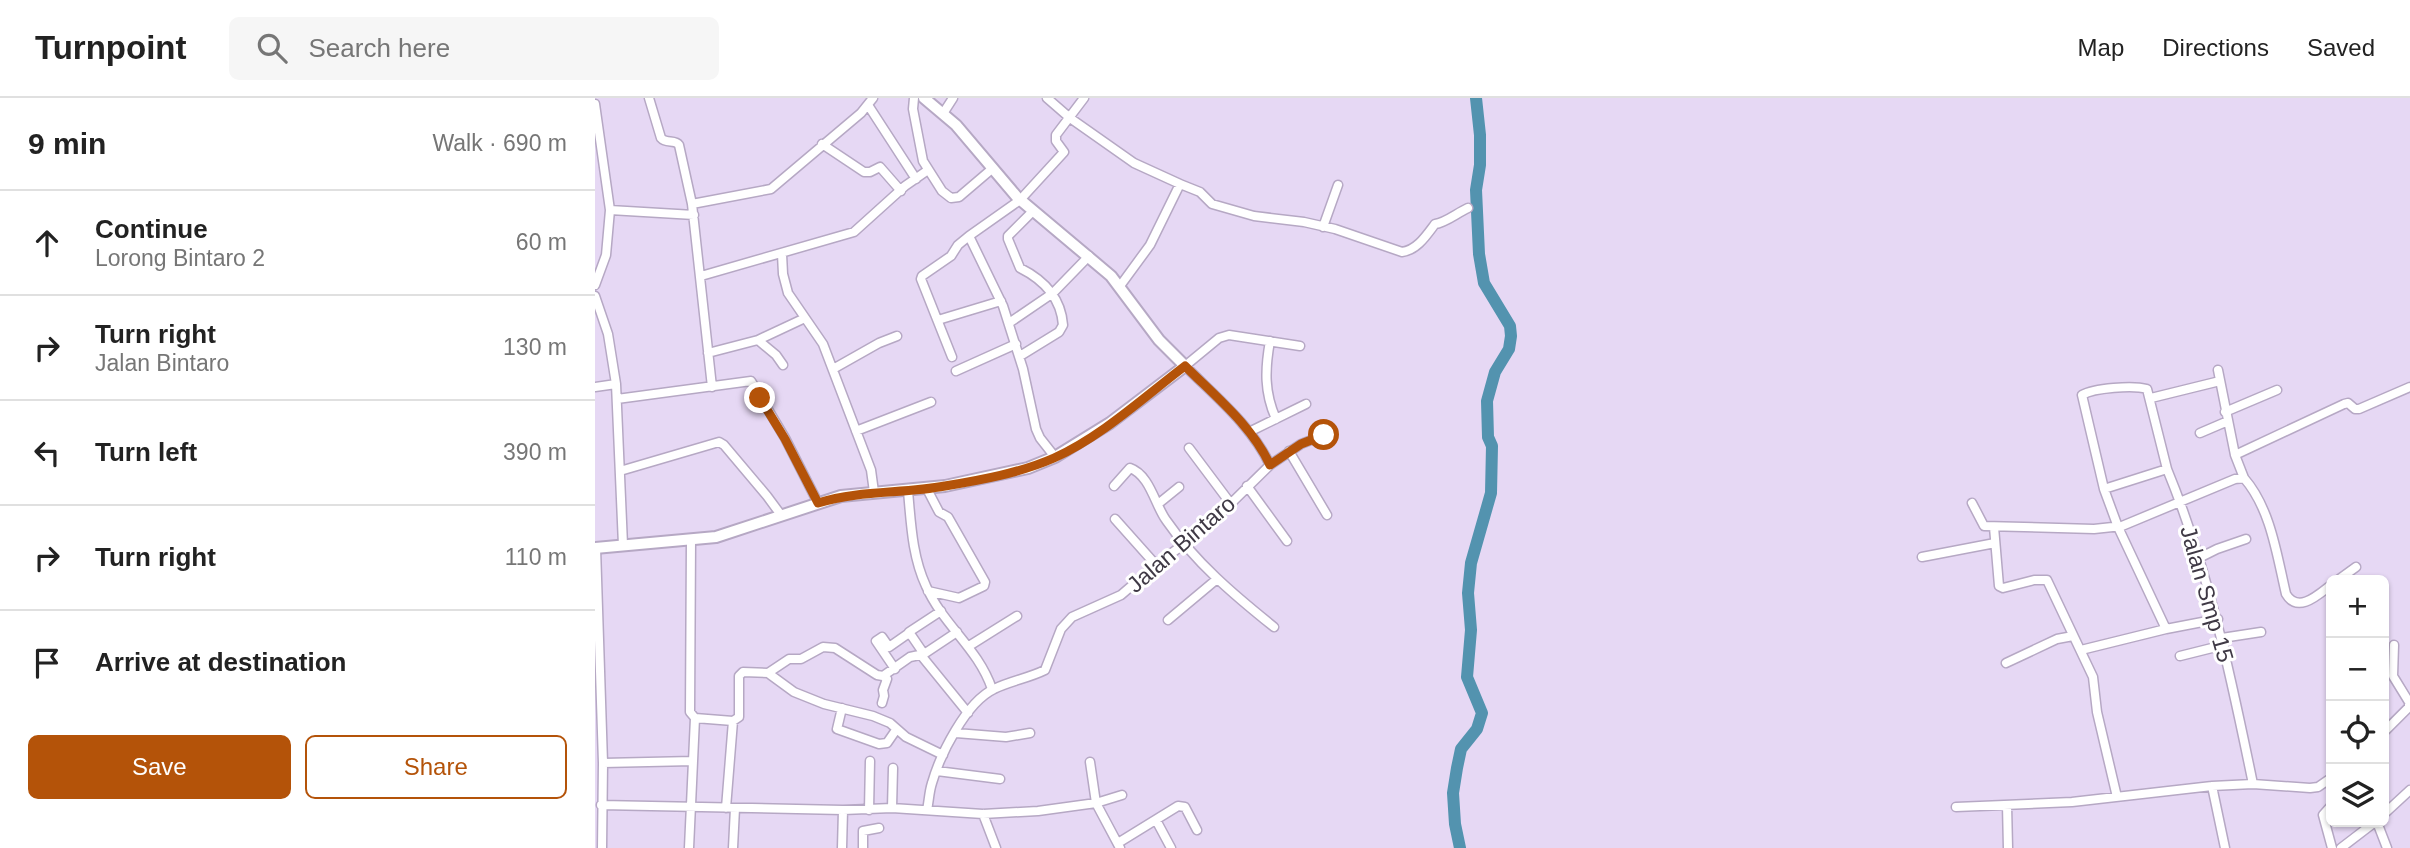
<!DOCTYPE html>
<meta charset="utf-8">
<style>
body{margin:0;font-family:Helvetica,sans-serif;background:#f6f6f6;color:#222}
.controls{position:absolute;right:21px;bottom:21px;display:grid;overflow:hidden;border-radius:10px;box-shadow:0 2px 5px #0004}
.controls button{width:63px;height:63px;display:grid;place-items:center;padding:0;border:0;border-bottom:2px solid #e0e0e0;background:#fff;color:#222;font:35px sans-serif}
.stop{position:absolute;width:21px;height:21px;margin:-16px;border:5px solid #b45309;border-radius:50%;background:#fff}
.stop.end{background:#b45309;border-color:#fff;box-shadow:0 2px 7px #0008}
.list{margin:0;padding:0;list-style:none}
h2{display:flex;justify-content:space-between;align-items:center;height:91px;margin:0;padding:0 28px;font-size:30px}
h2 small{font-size:23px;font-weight:400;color:#767676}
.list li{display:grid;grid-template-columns:46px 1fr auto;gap:21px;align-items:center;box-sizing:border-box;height:105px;padding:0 28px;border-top:2px solid #e0e0e0}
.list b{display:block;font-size:26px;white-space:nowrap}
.list p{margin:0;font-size:23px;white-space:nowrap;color:#767676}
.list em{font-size:23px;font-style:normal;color:#767676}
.actions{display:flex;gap:14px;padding:21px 28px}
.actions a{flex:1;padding:16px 0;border:2px solid #b45309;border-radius:10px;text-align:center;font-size:24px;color:#b45309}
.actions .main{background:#b45309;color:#fff}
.icon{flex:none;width:38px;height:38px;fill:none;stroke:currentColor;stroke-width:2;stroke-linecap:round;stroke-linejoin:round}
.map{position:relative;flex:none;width:1815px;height:750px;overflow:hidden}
header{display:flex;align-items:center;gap:42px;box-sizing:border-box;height:98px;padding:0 35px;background:#fff;border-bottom:2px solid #e0e0e0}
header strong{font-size:33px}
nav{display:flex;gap:38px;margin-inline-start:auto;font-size:24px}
.search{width:490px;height:63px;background:#f6f6f6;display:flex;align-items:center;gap:18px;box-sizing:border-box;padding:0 24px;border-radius:10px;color:#767676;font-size:26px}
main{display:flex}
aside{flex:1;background:#fff}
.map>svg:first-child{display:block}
</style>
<header>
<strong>Turnpoint</strong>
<div class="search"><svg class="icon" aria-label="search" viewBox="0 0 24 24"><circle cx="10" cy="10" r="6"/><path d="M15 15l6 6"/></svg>Search here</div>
<nav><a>Map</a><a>Directions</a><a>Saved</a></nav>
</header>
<main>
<aside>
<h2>9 min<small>Walk · 690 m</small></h2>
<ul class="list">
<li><svg class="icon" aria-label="ahead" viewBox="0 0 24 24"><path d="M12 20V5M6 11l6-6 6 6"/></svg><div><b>Continue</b><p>Lorong Bintaro 2</p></div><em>60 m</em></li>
<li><svg class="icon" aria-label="right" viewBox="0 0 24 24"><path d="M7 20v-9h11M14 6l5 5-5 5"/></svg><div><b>Turn right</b><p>Jalan Bintaro</p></div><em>130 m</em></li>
<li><svg class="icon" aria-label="left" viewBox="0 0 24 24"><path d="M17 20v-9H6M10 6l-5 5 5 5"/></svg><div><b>Turn left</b></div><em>390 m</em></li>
<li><svg class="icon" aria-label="right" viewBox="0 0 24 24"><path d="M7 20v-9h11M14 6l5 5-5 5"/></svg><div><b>Turn right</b></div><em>110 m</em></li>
<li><svg class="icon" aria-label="arrive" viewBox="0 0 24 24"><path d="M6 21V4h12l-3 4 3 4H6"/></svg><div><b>Arrive at destination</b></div></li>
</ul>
<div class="actions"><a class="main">Save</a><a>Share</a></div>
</aside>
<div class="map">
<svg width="1815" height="750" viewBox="0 0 1815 750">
<rect width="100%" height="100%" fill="#e6d8f4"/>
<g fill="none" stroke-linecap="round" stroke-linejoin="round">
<path stroke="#5393af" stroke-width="12" d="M865 750 860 726 858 695 862 670 866 651 882 631 887 615 872 579 876 532 873 495 876 465 896 395 897 348 893 339 892 303 900 274 914 251 916 238 915 228 889 185 884 156 881 92 885 67V37L881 0"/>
<g stroke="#b6a8c4" stroke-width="11">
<path id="street" d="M54 0 66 40C71 46 80 41 84 47L97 106
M319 0 318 11 328 63 347 93 356 100 364 99 398 70
M452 0 475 20 539 65 585 86
M0 6 15 112 11 157 0 187
M273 7 321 81
M349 14 358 0
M227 46 269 74H275L285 69 306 93
M15 112 99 117
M728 129 743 87
M374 138 408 208 428 271 441 331 445 340 460 359
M187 156 188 176 193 195 228 246 276 372 279 394
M106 178 259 134 310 88 333 72
M525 188 555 147 585 86 605 94 617 106 659 118 709 124 740 131 807 154C822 152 831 138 840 126 850 125 862 115 873 110
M0 198 13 236 21 286 28 447
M343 222 406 203
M414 225 458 195 494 158
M163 242 210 220
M675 243C670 271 669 294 681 321
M113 255 163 242 181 257 188 267
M425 258 464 234 468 227C466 200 449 182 425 170L413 141V138L438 113
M357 259 326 181 327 178 356 158 363 147 374 138 425 102 469 54 461 43V37L489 0
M238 271 284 245 302 238
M1623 272 1640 357 1649 380
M361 273 421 246
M0 289 21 286
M117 289 97 106 176 91 266 15 278 0
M1556 300 1625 283
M22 301 156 283 190 340 223 405
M1630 314 1682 292
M261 333 336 304
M654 334 711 306
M1605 335 1633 323
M594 350 636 406
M694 353 732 417
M1640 357 1749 306 1753 305 1760 311H1764L1815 289
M675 367C657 328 620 298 590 268L624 240 634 237 705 248
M1572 371 1552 291C1538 287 1499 290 1487 297L1509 391 1523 429 1571 531 1623 521
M25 373 124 344 129 347 172 398 186 417
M519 388 535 370C555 377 560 407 571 422 600 464 639 497 679 529
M652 388 692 443
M332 391 344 414 353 419 390 484 389 488 364 500 333 493
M1509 391 1572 371C1614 473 1636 579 1658 686
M313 393C316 425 317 458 331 488 348 527 383 550 397 591
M1377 405 1389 428 1499 431 1527 428 1640 381 1649 380C1676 411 1682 458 1691 496 1703 516 1723 497 1736 487
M563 406 584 389
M520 421 561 467
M1399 429 1404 488 1408 490 1439 482H1452L1498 579 1502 614 1522 699
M96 442 95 614 100 620 138 623
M1 450 8 665 7 750
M1327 459 1400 445
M1604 460 1622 451 1651 441
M1743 482 1761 469
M573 522 622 481
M1627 540 1666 534
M374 548 422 518
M1486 552 1571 531
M325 556 373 615
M329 556 362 534
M1585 558 1629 547
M1411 565 1462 541 1478 538
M300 571 281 543 287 539 294 549 314 535
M173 575 194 561H206L228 549 240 550 282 577 288 578 315 559 329 556 314 534 346 513
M287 605 289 598 288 592 292 581 288 578
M247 610 242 631 284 646 292 645 301 632
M1789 634 1814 609V604L1798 578 1799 547
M361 635 411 639 435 635
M495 664 501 705 527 697
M8 665 98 663
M342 673 405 681
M6 707 248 712 297 710 388 716 443 713 501 705 525 750
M1412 707 1413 750
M1736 708 1728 717 1737 750
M1361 709 1477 704 1617 688
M131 710 138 623 144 619V578L148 574 173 575 199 594 229 606 278 618 295 625 311 639 348 657
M297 710 298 670
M274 712 275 663
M332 712C334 703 334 694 337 685 345 657 371 604 399 591 415 583 434 580 450 572L466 531 477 519 526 497 561 467 614 427 675 367 706 346 729 337
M388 716 401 750
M1789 716 1815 692
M561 722 576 750
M1782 724 1792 750
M523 745 583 708 590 709 602 732
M94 750 100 620
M138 750 140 710
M247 750 248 712
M268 750V733L284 730
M1630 750 1617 688 1658 686 1715 690 1723 689 1736 680
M1746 750 1780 724"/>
</g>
<g stroke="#b6a8c4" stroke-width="14">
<path id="secondary" d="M0 450 121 439 246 398 350 388 433 370 460 359 515 325 590 268 564 242 516 178 422 99 361 27 329 0"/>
</g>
<use href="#street" stroke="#fff" stroke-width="8"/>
<use href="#secondary" stroke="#fff" stroke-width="10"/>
</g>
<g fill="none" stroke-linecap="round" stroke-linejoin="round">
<path stroke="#b45309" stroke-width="9" d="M165 300 190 341 223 405C265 392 307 396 350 388 386 382 425 375 459 360 506 339 549 299 590 268 620 298 657 328 675 367L706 346 729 337"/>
</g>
<g text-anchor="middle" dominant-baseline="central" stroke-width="6" stroke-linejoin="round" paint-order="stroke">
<g font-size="23" fill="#3f3945" stroke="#fff">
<text transform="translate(586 446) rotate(-41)">Jalan Bintaro</text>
<text transform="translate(1612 496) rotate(74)">Jalan Smp 15</text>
</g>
</g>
</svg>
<div class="controls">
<button>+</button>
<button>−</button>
<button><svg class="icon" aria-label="locate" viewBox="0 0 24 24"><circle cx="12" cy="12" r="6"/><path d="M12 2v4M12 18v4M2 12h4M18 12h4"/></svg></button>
<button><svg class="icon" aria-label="layers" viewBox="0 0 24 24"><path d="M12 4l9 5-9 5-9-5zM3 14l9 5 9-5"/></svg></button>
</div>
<div class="stop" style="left:729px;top:337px"></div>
<div class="stop end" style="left:165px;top:300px"></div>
</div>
</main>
